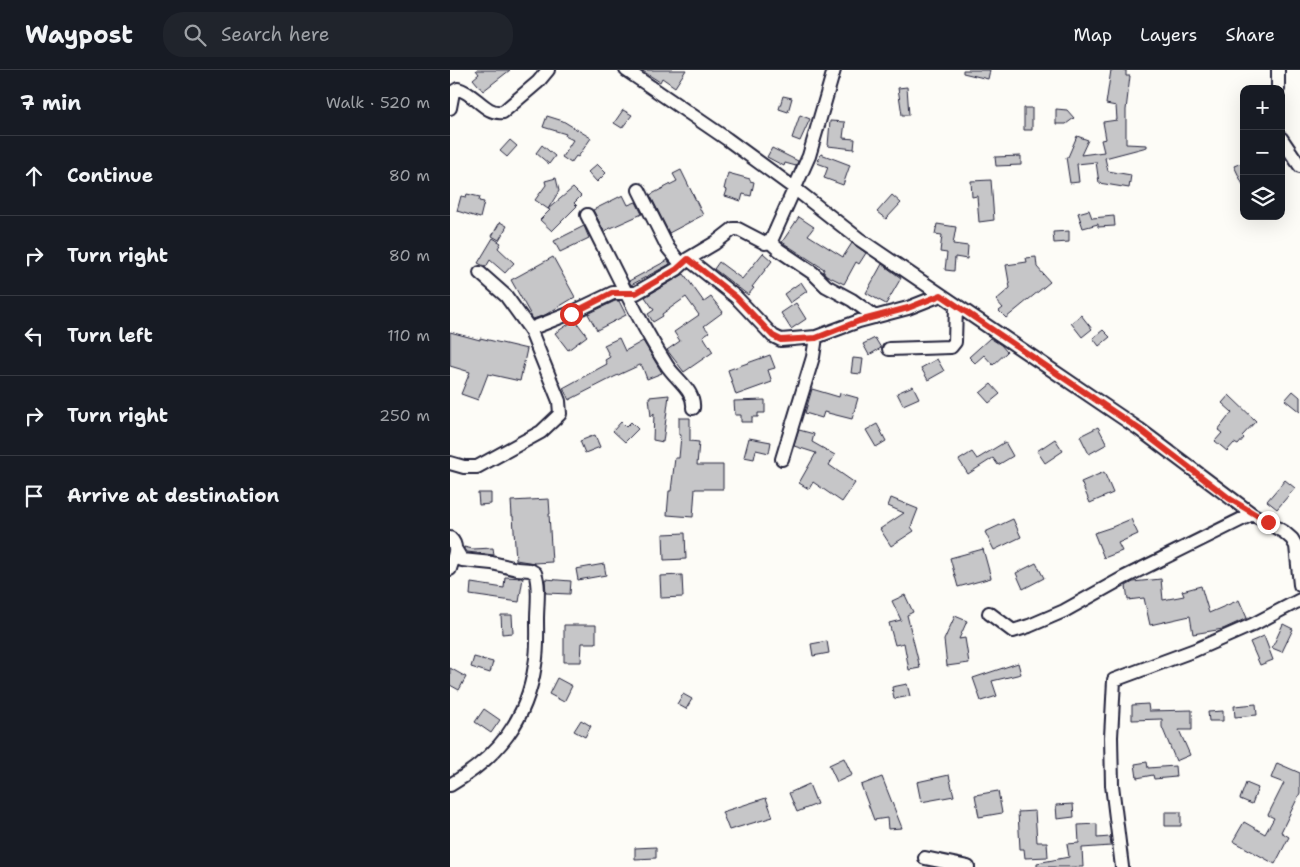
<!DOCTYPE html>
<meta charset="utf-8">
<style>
body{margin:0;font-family:"Shantell Sans",sans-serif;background:#20242c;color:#f1f3f6}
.controls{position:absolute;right:15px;top:15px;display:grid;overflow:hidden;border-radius:10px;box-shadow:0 5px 20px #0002}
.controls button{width:45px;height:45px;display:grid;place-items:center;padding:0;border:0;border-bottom:1px solid #363941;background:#171b24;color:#f1f3f6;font:25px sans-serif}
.stop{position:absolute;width:15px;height:15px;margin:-11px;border:4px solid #d93025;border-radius:50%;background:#fff}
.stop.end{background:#d93025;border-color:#fff;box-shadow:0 1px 5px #0008}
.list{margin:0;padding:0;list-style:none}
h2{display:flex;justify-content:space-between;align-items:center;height:65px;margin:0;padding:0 20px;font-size:21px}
h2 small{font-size:16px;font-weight:400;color:#9ea1a6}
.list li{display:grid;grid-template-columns:32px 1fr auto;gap:15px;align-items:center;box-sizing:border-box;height:80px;padding:0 20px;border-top:1px solid #363941}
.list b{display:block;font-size:19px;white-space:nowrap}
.list em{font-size:16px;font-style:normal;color:#9ea1a6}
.icon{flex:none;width:28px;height:28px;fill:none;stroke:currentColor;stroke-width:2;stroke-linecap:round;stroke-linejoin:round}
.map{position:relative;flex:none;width:850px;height:797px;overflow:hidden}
header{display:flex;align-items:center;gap:30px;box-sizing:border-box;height:70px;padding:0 25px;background:#171b24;border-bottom:1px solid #363941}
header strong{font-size:24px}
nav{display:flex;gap:28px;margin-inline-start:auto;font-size:18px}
.search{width:350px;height:45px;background:#20242c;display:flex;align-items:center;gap:12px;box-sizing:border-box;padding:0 18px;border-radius:20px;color:#9ea1a6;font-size:19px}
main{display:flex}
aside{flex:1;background:#171b24}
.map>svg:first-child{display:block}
</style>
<header>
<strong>Waypost</strong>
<div class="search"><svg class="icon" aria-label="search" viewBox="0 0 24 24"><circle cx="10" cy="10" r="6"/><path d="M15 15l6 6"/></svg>Search here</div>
<nav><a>Map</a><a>Layers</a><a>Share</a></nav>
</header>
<main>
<aside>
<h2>7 min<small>Walk · 520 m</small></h2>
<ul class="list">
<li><svg class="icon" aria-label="ahead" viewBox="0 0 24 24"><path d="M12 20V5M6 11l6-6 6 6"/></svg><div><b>Continue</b></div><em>80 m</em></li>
<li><svg class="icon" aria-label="right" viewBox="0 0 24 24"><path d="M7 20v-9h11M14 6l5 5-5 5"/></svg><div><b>Turn right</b></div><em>80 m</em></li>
<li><svg class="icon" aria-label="left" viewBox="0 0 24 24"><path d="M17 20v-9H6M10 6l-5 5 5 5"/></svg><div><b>Turn left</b></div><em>110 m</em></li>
<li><svg class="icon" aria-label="right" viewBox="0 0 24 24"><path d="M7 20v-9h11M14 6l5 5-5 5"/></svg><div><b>Turn right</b></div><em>250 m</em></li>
<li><svg class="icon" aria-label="arrive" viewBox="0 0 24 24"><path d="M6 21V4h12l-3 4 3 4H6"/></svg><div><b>Arrive at destination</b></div></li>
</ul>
</aside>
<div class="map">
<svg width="850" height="797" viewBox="0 0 850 797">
<rect width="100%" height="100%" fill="#fdfcf7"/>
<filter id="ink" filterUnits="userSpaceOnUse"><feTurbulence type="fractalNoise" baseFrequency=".02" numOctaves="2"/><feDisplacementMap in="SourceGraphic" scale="10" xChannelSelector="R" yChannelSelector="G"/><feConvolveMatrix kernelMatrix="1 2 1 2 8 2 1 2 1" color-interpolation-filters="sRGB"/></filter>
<g filter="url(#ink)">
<path fill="#c6c6c8" stroke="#22223b" d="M26 0H60L33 21 23 9 29 4Z
M191 0H236L225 17 212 8 210 12Z
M513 0H540L538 9 513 3Z
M661 0H676V6H680L676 40V74L697 75V77L655 88 658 101 681 105 679 118 649 113 646 92 627 94 629 112 620 113 616 87H618L627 66 638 70 631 85 654 82 651 70 656 69 653 52 667 50 666 36 656 34Z
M457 17 459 45H452L448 18Z
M333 26 342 28 338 42 329 39Z
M574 38H582V60H574Z
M606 39 617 40 624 48 616 54H606Z
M173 40 182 45 172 58 164 53Z
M350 45 360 49 350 71 342 68Z
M97 46 113 51 141 68 128 87 126 86 121 93 112 87 123 70 115 66 116 64 93 57Z
M380 51 395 52 393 68 405 69 404 79 378 76Z
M60 70 67 76 57 87 50 81Z
M92 75 105 86 99 94 86 83Z
M322 78 348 91 346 96 335 93 334 96 317 87Z
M371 84 400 95 393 115 374 108 378 97 367 93Z
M571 86V95L546 96 545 87Z
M794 92V117L784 96Z
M147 94 156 103 147 112 138 102Z
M231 100 253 145 219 163 200 125 227 111 223 104Z
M278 103 300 109V111L304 112 301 126 293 124 291 131 275 126 277 120 274 119Z
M106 108 109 121 98 139 85 130 96 115 95 111Z
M541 110 544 150 529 152 527 126 522 127 521 111Z
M123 118 131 126 124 133 127 136 102 161 90 150 100 140 98 139Z
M17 124 30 127 29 131 34 132 30 148 7 141 11 126 16 127Z
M173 125 178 135 186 132 192 144 154 161 143 140Z
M442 125 451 133 436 149 427 142Z
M639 140 642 148 664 146 665 156 648 157V154L633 158 628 143Z
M349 147 364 157 358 165 393 187 402 173 416 183 409 194 406 192 394 214 376 205 373 201 374 199 332 172Z
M50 152 57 156 49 170 42 166Z
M487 154 506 157 503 174 518 176 517 189 505 187 504 201 495 200 497 183 490 182 492 165 485 164Z
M134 156 139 168 110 182 104 171Z
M619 161V172L604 173 603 162Z
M43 168 51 173 48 178 64 193 55 203 40 190 36 197 28 193Z
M313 183 322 191 302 217 304 218 298 225 264 199 269 192 292 209Z
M103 187 125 227 95 245 83 249 61 210Z
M586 187 587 197 600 212 556 248 549 241 553 238 546 230 560 218 556 195 577 192 576 188Z
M218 190 220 194 181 215 179 211Z
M432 194 451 208 436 234 416 223Z
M234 204 254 232 261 227 273 242 254 256 259 262 253 266 263 282 234 302 217 280 230 271 224 262 249 245 236 227 212 244 213 246 203 252 198 244 204 240 195 227Z
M351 212 357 221 340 233 334 224Z
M165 231H169L176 245 147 260 138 244Z
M346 233 356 249 341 259 331 243Z
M631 245 642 259 632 267 621 253Z
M125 250 137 266 118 280 105 263Z
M653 260 660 267 649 276 643 268Z
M0 262 30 270V268L77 279 70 311 38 304 28 330 11 324 20 302 0 296Z
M169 268 175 281 193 271 212 303 197 309 192 296 190 295 164 307 119 330 113 318 157 294 155 290 160 287 154 275Z
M425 268 431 278 419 285 413 274Z
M540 268 551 275 557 282 543 295 534 285 525 293 519 287Z
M320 285 325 298 318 300 322 312 286 325 278 300Z
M403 288 413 289 411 304 401 303Z
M487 289 494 301 478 310 471 298Z
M541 314 550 324 539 333 530 323Z
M463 316 469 328 453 335 447 323Z
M362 319 389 327 390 323 408 328 402 349 374 342 372 348 355 343Z
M843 321 850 327V342L835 330Z
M219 325 213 372 203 370 204 343 201 347 199 327Z
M779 325 806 351 792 366 794 368 788 375 784 373 777 381 765 371 772 363 768 360 782 342 772 333Z
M315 330V343H308V347H302V352H291V345H285L284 331Z
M229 348H240V371L249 372 247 395H273V419H245L243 447 217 445 219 421H221L225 388H229L231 365H229Z
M171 352 176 357 181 352 188 359 175 372 163 361Z
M427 354 436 371 426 377 416 360Z
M648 357 657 374 639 384 630 366Z
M349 360 364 364 362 372 385 385 379 395 405 413 392 432 363 412 359 419 349 413 366 383 344 376Z
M145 365 150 377 135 383 130 371Z
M299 368 321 372 319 383 306 380 304 389 294 387Z
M605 369 613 381 595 393 587 381Z
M555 372 563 386 548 395 543 388 518 404 509 390 522 382 527 389Z
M654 402 663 423 640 433 631 412Z
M835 410 845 418 827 439 817 431Z
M28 423H41V434L29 435Z
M441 428 468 439 461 457 464 461 441 476 430 459 454 443 438 436Z
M99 429 100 444H99L102 492 84 493 66 490 63 446H62L61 431Z
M563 449 571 467 544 480 535 462Z
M681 449 688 464 668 473 672 481 654 488 644 463 662 457Z
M235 463 236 489 214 490 213 464Z
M14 477 23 479 43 478 44 485 17 482Z
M533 479 541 508 508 517 500 488Z
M586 493 594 508 573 519 566 503Z
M154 494 156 505 128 510 126 499Z
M232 505 233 527 211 528 210 506Z
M55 507 73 508 69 532 20 525 21 513 54 518Z
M95 509 121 511 120 524 96 523Z
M711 509 713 530 734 526 732 521 751 516 759 543 789 530 797 548 773 559 743 564 740 546 700 555 694 528 678 530 676 516 683 512Z
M455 525 463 542 457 545 470 598 459 600 454 573 445 575 439 553 451 550 442 531Z
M51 545H62L63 563 52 564Z
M505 546 517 551 509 569 515 568 519 593 497 596 494 570Z
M833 554 843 559 832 582 822 578Z
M114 555H146V573H132L131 592H114Z
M814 566 823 590 810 595 800 572Z
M377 571 379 583 363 586 361 574Z
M24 587 43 592 40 603 21 597Z
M568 593 571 604 542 611 547 626 531 631 523 608Z
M0 598 16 607 9 620 0 615Z
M107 608 122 616 114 632 99 624Z
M457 614 460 626 444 629 442 617Z
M233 624 242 629 236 639 227 634Z
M698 634 699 641 742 640V660H729L740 685 726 691 712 657V649L682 650V635Z
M806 634 807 645 785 647 784 636Z
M34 639 50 650 41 663 25 652Z
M773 641V651H759L758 642Z
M131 650 141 656 135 667 124 661Z
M394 688 402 705 387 712 379 695Z
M697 692 698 698 725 696 726 707 704 709 703 705 687 708 685 694Z
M827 693 850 703V723L831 762 839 767 825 794 783 771 794 752 815 764 824 748 818 745 834 713 821 708Z
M499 705 504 726 471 732 467 712Z
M432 707 452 758 438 759 437 748 424 750 411 715Z
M796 713 808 718 802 734 790 729Z
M359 714 367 734 347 742 339 723Z
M548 721 552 743 529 747 525 725Z
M316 728 323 747 279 760 272 742Z
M623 734 624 747 607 749 606 735Z
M585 741 587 772H597L598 787 575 788 574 779H570L568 742Z
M715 742H731V756H715Z
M647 754V768L660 767 661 776 632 778 633 797H587V793L619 787 617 774 629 773 628 755Z
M206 777V788L185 789V778Z"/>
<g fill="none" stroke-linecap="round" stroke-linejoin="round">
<g stroke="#22223b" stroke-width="16">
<path id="minor" d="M176 0 277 69 344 118 409 169 689 359 802 444 834 462 842 469 846 476 850 515
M828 0V19
M0 38 3 22 8 19C25 23 35 45 53 42L88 12 98 0
M831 68 850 96
M189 120 218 178 231 194
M137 145C163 195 186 247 216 294 225 309 245 320 243 338
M320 172 329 180 363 203 376 216 402 230 425 247
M238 189 286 227 323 266 331 270 366 267 409 251 458 238 491 225
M80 259 121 243 163 223H186L227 199 238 189 265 173 283 159H288L315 173 321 171 359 86 384 0
M439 279 501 277 505 272 506 236
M332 389 363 287 366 267
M0 393 14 397H27L91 362 110 344 109 331 80 259 56 226 30 203
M0 468C10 477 3 488 0 499
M539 543 563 561 579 556 614 541 675 507 802 444
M0 715C48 687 77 650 85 595 88 580 87 564 87 549 87 535 90 516 85 503L80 500 67 499 42 493 12 490 6 480
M475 788 518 797
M672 797 662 715 661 667 664 610 745 580 802 555 850 530"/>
</g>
<use href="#minor" stroke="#fdfcf7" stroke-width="12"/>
</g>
</g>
<g fill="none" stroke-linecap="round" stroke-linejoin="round" filter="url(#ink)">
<path stroke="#d93025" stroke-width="6" d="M121 244 162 223H186L227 199 238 189 286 227 323 266 331 270 366 268 409 251 458 238 491 225 689 359 780 429 818 452"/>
</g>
</svg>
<div class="controls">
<button>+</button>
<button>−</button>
<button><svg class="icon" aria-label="layers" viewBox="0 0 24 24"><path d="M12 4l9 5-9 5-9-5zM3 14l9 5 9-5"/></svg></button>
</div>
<div class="stop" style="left:121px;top:244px"></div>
<div class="stop end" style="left:818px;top:452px"></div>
</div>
</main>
